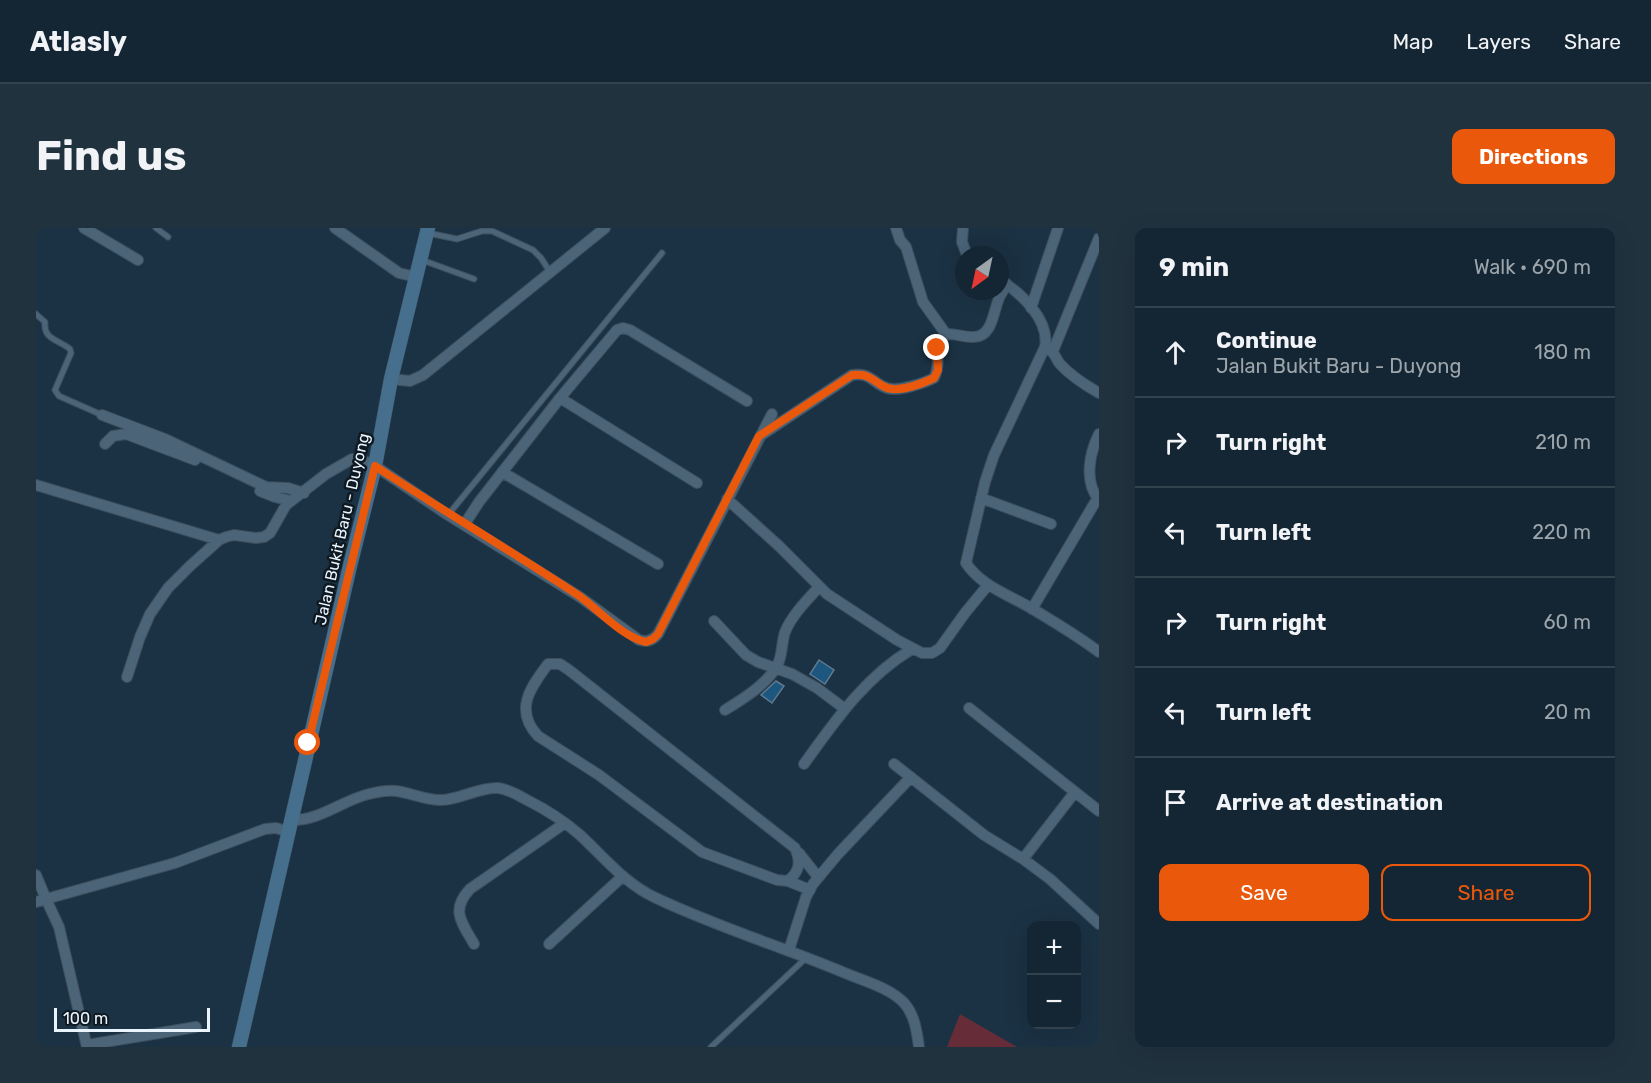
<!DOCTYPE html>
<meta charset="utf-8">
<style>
body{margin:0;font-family:Rubik,sans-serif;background:#21323f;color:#f1f3f6}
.controls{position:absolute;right:18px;bottom:18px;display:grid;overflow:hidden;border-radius:12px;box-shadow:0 6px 24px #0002}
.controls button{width:54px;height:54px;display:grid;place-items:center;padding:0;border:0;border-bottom:2px solid #33434e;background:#142633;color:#f1f3f6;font:30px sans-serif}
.compass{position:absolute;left:919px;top:18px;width:54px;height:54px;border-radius:50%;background:#142633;box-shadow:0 6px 24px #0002;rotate:213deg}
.scale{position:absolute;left:18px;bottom:15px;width:156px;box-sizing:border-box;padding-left:6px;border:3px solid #e9f4fe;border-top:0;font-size:16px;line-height:21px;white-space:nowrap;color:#e9f4fe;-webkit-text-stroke:4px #0f1921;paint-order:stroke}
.stop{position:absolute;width:18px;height:18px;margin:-14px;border:4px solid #ea580c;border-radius:50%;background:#fff}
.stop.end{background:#ea580c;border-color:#fff;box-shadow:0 2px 6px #0008}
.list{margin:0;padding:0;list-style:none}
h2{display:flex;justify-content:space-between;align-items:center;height:78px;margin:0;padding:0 24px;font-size:26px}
h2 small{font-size:20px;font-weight:400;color:#9da5ac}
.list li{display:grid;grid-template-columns:39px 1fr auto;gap:18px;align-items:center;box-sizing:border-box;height:90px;padding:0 24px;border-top:2px solid #33434e}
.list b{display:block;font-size:22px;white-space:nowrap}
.list p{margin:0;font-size:20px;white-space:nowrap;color:#9da5ac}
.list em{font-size:20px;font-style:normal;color:#9da5ac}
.actions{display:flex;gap:12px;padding:18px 24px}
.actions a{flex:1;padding:14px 0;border:2px solid #ea580c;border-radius:12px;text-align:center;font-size:21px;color:#ea580c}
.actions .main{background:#ea580c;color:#fff}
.icon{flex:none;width:33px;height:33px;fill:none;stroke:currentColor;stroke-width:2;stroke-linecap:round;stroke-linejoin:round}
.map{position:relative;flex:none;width:1063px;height:819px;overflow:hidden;border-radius:12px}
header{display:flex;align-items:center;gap:36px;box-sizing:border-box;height:84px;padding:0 30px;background:#142633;border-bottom:2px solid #33434e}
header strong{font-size:28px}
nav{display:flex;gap:33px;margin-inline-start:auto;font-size:21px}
.intro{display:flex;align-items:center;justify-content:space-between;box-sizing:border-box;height:144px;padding:0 36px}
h1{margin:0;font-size:42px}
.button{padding:15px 27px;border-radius:12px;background:#ea580c;color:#fff;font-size:21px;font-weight:700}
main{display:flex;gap:36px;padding:0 36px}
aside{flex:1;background:#142633;border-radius:12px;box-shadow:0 6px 24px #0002}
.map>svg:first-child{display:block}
</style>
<header>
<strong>Atlasly</strong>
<nav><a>Map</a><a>Layers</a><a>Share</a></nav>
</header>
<div class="intro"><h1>Find us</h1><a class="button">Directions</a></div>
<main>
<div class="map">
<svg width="1063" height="819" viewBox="0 0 1063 819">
<rect width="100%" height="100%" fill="#1b3244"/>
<path fill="#662d39" d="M924 786 981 819H911Z"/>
<path fill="#1d5780" stroke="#60798e" stroke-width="1.5" d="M783 432 798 442 789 456 774 446Z
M740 453 748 458 736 475 725 467Z"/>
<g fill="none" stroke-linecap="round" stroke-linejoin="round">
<g stroke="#3b4e5d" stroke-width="7">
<path id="service" d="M120 0 132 9
M392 5 421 11 446 3H456L497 22 505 30 514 44
M386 32 438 51
M0 86 9 94C7 111 21 111 34 121L35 125 19 162 23 168 66 187
M412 287 626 25
M675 819 770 730"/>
</g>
<g stroke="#3b4e5d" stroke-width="12">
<path id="minor" d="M48 0 102 32
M299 0 363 45 380 49
M860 0 864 12 870 19 887 74 910 106
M927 0 926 14 931 27
M964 52C985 65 1014 92 1009 119L958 227 949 254 930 335C945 358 973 367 995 380 1018 394 1042 408 1063 424
M995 80 1022 0
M1012 121C1020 125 1019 130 1024 136 1035 148 1049 157 1063 165
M1017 123 1063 10
M355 151 374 153 387 147 569 0
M524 170 661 255
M66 187 129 211 230 259 252 260 268 265
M727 206 816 147C835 144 836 155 851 160 862 164 888 155 898 150 907 133 895 121 910 106 920 105 928 110 938 109 957 109 957 82 964 68 966 64 969 60 971 56
M1063 206C1053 226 1048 254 1063 272
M69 216 77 208 90 206 159 232
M466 244 622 336
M0 257 183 312
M224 263 239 269 255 273
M945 270 1015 296
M691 271 743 318 791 366 861 412 886 425H896L904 420 929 385 952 357
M428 297 443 274 524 170 581 102 587 100 594 102 711 173
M996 381 1061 271
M678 393 710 427 722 434 756 446 781 460 809 481
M91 449 104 409 114 386 132 360 154 338 183 312 190 309 198 307 220 310 228 309 234 305 250 277 290 246 316 231 326 232 339 238 412 287 544 369 603 412C611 414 616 413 622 406L736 186
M933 480 1063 583
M689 482C707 471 728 458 740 440 747 429 745 416 749 404 756 387 771 372 783 359
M768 536C799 493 829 449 876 421
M858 536 948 607 987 631 1014 651 1063 696
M256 592C283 593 307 572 333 566 341 564 351 562 360 563 375 565 389 572 404 572 424 572 442 559 462 560 472 561 482 567 491 572 509 581 528 593 544 607 568 629 589 656 620 670 681 699 747 719 809 745 828 753 855 760 869 776 879 788 881 805 883 819
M763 625 782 649
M987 631 1039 564
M0 647 10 671 139 635 229 601 240 600 253 604
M752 653C764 643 765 634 759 620L533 442 524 436H512C494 460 478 482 502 508L563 547 666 624 741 652 752 653 774 662
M0 674 10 671 23 699 51 819
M438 716C426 695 414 682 434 661L529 595
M513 716 587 648
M753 722 770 669 777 656 802 626 875 549
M51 817 160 799"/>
</g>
<g stroke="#3b4e5d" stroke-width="15">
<path id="secondary" d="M203 819 314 338 339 238 355 151 392 0"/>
</g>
<use href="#service" stroke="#4b6478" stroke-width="5"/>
<use href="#minor" stroke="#4b6478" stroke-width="10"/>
<use href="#secondary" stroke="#466f8e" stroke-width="14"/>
</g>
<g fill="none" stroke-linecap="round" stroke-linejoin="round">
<path stroke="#ea580c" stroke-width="8" d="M272 515 339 238C406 282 475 323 542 367 562 381 586 409 610 414L617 411 622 406 723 208 816 147C831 145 835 151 847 158 860 166 885 156 898 150L902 142 901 120"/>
</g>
<g text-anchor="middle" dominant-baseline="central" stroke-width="5" stroke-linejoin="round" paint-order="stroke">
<g font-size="16" fill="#e9f4fe" stroke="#0f1921">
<text transform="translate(306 301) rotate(-77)">Jalan Bukit Baru - Duyong</text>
</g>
</g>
</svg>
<div class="controls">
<button>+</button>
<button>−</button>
</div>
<svg class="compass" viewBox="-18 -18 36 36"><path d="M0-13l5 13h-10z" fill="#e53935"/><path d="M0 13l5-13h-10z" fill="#9da5ac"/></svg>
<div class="scale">100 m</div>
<div class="stop" style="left:272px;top:515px"></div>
<div class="stop end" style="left:901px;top:120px"></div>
</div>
<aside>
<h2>9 min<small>Walk · 690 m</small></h2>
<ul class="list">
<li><svg class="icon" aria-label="ahead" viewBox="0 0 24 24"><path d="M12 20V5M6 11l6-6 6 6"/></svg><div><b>Continue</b><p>Jalan Bukit Baru - Duyong</p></div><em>180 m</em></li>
<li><svg class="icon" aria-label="right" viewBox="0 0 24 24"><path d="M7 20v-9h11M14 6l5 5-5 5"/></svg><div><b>Turn right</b></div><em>210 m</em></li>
<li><svg class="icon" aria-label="left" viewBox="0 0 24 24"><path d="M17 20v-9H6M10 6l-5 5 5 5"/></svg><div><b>Turn left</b></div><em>220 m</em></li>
<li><svg class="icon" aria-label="right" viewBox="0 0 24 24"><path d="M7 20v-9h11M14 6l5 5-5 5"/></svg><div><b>Turn right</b></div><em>60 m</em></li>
<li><svg class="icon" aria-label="left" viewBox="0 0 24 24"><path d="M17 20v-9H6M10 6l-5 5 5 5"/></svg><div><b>Turn left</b></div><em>20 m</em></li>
<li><svg class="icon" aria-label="arrive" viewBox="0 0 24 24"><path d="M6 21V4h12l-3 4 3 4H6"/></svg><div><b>Arrive at destination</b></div></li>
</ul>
<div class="actions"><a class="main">Save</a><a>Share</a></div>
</aside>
</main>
